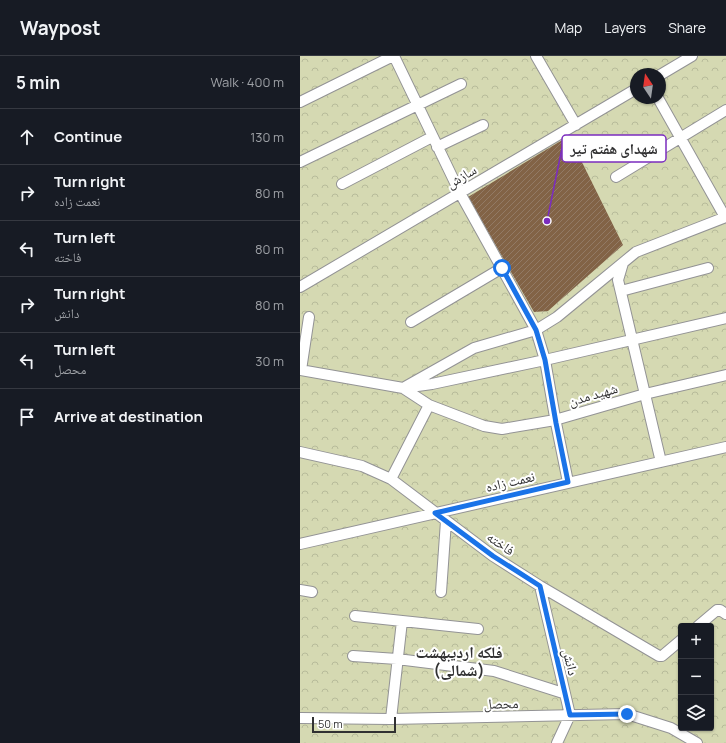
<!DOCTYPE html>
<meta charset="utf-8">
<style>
body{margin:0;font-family:Manrope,"Noto Naskh Arabic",sans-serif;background:#20242c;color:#f1f3f6}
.controls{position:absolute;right:12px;bottom:12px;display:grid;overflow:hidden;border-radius:4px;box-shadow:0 1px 3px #0004}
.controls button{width:36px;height:36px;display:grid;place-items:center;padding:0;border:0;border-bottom:1px solid #363941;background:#171b24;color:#f1f3f6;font:20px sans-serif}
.compass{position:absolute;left:330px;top:12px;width:36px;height:36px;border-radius:50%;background:#171b24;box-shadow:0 1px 3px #0004;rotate:347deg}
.scale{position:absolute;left:12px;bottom:10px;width:84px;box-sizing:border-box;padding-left:4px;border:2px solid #313132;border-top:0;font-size:11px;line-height:14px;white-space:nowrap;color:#313132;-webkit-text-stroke:3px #fff;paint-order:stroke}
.stop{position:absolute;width:12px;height:12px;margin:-9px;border:3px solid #1a73e8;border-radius:50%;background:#fff}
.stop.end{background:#1a73e8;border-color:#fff;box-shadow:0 1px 4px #0008}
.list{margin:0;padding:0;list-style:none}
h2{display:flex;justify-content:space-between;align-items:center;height:52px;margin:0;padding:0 16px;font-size:17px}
h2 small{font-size:13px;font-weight:400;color:#9ea1a6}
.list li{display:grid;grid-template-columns:26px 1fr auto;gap:12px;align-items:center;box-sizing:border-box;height:56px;padding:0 16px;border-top:1px solid #363941}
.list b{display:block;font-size:15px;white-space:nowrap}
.list p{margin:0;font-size:13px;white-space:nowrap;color:#9ea1a6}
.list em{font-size:13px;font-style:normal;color:#9ea1a6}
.icon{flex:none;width:22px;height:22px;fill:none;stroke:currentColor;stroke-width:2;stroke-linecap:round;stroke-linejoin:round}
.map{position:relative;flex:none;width:426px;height:687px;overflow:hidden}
header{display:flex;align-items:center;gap:24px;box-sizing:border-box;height:56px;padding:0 20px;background:#171b24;border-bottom:1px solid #363941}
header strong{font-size:19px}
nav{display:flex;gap:22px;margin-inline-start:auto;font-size:14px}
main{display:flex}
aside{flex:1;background:#171b24}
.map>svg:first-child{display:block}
</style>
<header>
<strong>Waypost</strong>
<nav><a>Map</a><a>Layers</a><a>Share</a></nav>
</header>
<main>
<aside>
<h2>5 min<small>Walk · 400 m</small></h2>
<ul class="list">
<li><svg class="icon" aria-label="ahead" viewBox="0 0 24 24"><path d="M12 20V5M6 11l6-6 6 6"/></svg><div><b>Continue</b></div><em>130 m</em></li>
<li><svg class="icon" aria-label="right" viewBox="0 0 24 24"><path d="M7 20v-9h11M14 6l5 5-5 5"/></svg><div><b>Turn right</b><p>نعمت زاده</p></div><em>80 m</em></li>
<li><svg class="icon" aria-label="left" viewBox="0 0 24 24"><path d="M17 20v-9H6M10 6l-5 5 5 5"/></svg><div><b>Turn left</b><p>فاخته</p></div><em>80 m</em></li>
<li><svg class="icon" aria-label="right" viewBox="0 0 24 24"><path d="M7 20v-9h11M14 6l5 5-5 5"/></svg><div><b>Turn right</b><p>دانش</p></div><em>80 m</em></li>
<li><svg class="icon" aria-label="left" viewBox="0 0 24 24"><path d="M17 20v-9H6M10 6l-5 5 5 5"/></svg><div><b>Turn left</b><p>محصل</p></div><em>30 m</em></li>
<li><svg class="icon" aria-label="arrive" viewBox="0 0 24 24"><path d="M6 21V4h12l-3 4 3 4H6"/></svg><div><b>Arrive at destination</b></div></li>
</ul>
</aside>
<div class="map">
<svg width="426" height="687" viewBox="0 0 426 687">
<defs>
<pattern id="park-crowns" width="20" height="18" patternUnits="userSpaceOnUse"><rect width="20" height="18" fill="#d5d9b2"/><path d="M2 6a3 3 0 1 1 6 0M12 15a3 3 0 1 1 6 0" fill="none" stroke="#b7bb9a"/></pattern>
<pattern id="building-hatch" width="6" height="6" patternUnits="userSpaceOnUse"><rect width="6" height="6" fill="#826346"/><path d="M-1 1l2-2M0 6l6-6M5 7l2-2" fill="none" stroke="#927a65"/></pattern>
</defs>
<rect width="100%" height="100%" fill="#f6f6f7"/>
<path fill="url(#park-crowns)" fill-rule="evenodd" d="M0 0H426V687H0ZM336 18H360V42H336ZM381 570H411V672H381Z"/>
<path fill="url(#building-hatch)" d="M269 80 323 189 248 255 234 256 168 141Z"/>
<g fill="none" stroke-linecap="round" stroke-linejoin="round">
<g stroke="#939395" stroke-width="12">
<path id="street" d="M94 0 160 137 236 274 245 304 256 367 268 426
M236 0 276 69
M360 19 392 0
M358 42 425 161
M0 46 93 0
M137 91 183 69
M0 106 161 28
M316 121 426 54
M42 128 132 81
M426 161 336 196 257 261 236 274 174 292 103 332 129 349 184 370 202 373 255 364 345 338 426 319
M323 207 318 224 361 406
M0 231 336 33
M321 235 408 212
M111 266 202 212
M0 314 103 332 132 328 245 304 426 262
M1 314 9 261
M0 396 62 410 91 423 193 500 240 530 359 600H362L381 584
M91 423 129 349
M0 488 426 391
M240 530 270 659 257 687
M0 534 12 536
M141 536 146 465
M55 560 178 573
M398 570 417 554H420L426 558
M53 600 97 603 194 615 263 637
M0 662 91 663 327 658 371 672 397 687
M91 663 102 565"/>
</g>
<use href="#street" stroke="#fff" stroke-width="10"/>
</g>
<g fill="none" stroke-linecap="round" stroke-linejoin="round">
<path stroke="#1a73e8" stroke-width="5" d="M202 212 236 274 245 304 256 367 268 426 135 457 193 500 240 530 270 659 327 658"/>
</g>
<g text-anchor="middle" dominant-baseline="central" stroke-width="4" stroke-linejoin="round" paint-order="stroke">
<g font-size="14" fill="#313132" stroke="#fff">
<text transform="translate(161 120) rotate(-31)">سازش</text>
<text transform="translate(293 338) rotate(-16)">شهید مدن</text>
<text transform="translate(210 425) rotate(-13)">نعمت زاده</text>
<text transform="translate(201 487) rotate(35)">فاخته</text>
<text transform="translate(271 606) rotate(77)">دانش</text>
<text transform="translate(201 647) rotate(-1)">محصل</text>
</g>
<g font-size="16" font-weight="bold" fill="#313132" stroke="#fff">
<text x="159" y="596">فلکه اردیبهشت<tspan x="159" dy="18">(شمالی)</tspan></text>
</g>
</g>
<path fill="none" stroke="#7b2cbf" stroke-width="1.5" d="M247 165L262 92"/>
<circle fill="#7b2cbf" stroke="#fff" stroke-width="1.5" cx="247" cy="165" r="4"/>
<rect fill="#fff" stroke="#7b2cbf" stroke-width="1.5" x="262" y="79" width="104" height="27" rx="4"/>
<g font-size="15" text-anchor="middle" font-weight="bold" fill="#313132">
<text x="314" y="98">شهدای هفتم تیر</text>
</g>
</svg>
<div class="controls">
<button>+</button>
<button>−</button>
<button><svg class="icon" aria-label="layers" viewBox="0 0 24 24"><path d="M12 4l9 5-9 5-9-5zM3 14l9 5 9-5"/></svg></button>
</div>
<svg class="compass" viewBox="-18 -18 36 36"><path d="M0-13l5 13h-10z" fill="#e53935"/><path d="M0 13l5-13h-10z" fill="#9ea1a6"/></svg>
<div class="scale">50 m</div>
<div class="stop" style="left:202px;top:212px"></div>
<div class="stop end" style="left:327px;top:658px"></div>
</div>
</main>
